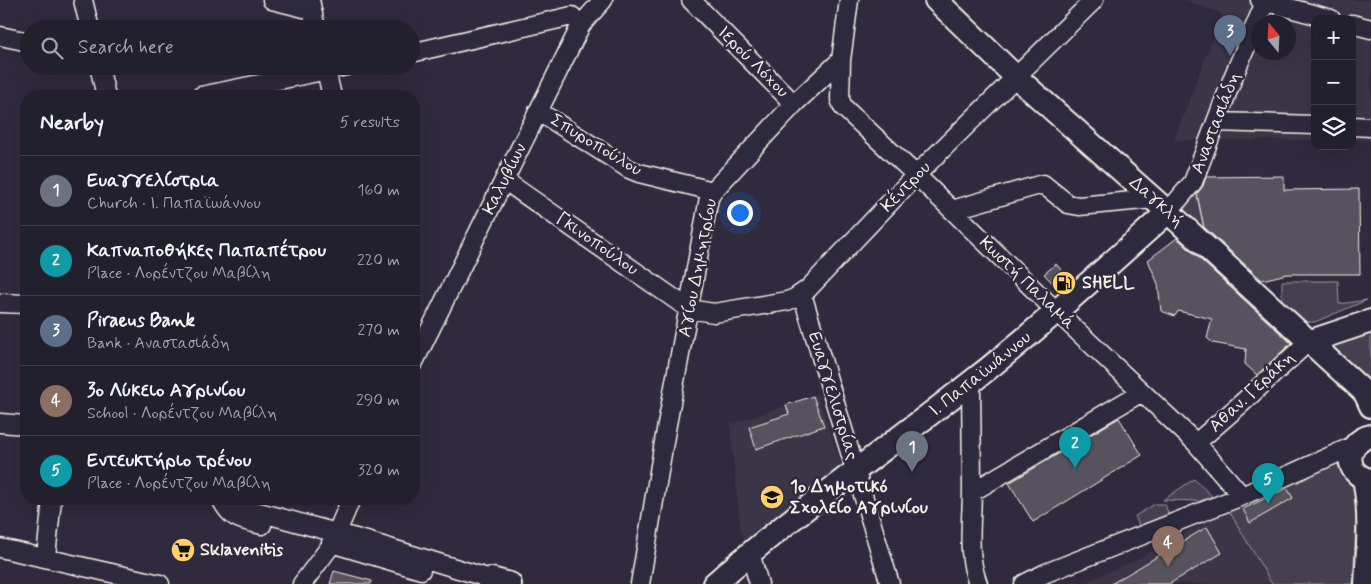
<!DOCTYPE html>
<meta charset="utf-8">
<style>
body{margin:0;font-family:Mynerve,sans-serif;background:#2b2836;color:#f1f3f6}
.controls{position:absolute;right:15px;top:15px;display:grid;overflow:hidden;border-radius:10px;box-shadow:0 5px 20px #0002}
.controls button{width:45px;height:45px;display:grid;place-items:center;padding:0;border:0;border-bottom:1px solid #403e4a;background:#23202e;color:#f1f3f6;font:25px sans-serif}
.compass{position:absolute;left:1251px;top:15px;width:45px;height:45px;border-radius:50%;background:#23202e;box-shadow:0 5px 20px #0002;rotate:342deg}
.you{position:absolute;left:739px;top:212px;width:18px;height:18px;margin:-12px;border:4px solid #fff;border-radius:50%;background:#1a73e8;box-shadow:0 0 0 8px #1a73e833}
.badge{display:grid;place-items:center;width:32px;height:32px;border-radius:50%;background:#ffd166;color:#fff;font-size:16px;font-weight:700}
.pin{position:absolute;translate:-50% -41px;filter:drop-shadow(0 1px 2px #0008)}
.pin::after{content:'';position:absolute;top:26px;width:18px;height:15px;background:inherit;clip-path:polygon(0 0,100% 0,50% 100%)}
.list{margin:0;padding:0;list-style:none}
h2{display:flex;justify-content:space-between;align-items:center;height:65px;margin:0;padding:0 20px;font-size:21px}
h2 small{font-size:16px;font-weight:400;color:#a3a3aa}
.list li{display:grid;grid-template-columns:32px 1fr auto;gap:15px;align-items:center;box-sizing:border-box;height:70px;padding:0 20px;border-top:1px solid #403e4a}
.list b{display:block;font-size:19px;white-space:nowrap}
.list p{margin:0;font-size:16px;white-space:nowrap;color:#a3a3aa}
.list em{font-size:16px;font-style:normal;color:#a3a3aa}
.icon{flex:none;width:28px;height:28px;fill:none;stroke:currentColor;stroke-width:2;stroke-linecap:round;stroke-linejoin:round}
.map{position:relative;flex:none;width:1371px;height:584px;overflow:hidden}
.search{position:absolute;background:#23202e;box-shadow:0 5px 20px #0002;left:20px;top:20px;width:400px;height:55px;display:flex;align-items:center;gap:12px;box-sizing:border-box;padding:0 18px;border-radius:28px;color:#a3a3aa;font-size:19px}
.panel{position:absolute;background:#23202e;box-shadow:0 5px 20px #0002;left:20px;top:90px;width:400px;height:415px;border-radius:20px}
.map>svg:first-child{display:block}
</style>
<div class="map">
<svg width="1371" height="584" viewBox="0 0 1371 584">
<rect width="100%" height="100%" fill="#2f2a3d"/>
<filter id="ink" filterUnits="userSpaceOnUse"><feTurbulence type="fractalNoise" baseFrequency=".02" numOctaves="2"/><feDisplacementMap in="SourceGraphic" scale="10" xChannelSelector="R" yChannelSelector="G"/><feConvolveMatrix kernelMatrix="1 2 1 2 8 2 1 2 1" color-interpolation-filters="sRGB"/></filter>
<g filter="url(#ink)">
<path fill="#3b3647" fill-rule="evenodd" d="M1185 0H1371V171L1370 140H1352V19H1315V140H1174L1222 14ZM1258 22H1288V52H1258Z
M818 394 842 468 746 547 740 525 730 425Z
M1228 509 1272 584H1082L1134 561Z"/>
<path fill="#454050" stroke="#9c989c" d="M1196 192 1205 234 1183 214 1181 209Z
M1282 281H1338L1339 304 1367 300 1315 322H1306L1282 303Z
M1368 330 1371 332V386L1331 346Z
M1336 461 1354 487 1357 499 1353 584H1272L1228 509Z
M1194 479 1212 496 1200 501 1163 500Z
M1155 504H1165L1169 516 1140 528 1135 516Z"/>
<path fill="#56525f" stroke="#f4f1e8" d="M1284 176V190L1359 189 1360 274H1287L1262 280 1204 227 1197 194 1203 186 1206 177Z
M1177 238 1291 343 1257 375 1245 364 1246 349 1213 343 1207 338 1212 319 1178 311 1175 316 1161 311 1158 284 1148 260Z
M1056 264 1071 281 1060 291 1044 274Z
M813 396 824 426 756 449 749 427 789 414 786 405Z
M1119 418 1142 455 1033 522 1009 483Z
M1287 488 1293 498 1250 523 1243 509Z
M1207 527 1222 553 1169 584H1111Z
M334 571 372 581 371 584H330Z"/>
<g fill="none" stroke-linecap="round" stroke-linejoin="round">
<g stroke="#f4f1e8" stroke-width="21">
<path id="minor" d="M83 0 90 29
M272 0 312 10
M310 0 316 29
M691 0 794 104
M1260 0 1331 19
M1352 24 1371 29
M0 36 29 42
M411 53 572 16 581 25
M841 60 840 99 843 107 916 175 1056 311 1196 443 1242 496
M99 66 106 96
M325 66 332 96
M201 96 347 66
M538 111 629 169 639 173 713 191
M1216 122 1315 125
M1352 126 1371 127
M504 180 689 309 714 313 787 301 795 298 808 289 916 175 1094 0
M952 210 1043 184 1068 204 1079 206 1154 199
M1168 212 1193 182 1234 75 1266 0
M802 294 890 584
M0 303 26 304
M414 362 581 25 603 0
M971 382C971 418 972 454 972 489 972 523 966 552 978 584
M0 423 26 425
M1196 443 1242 403 1308 342
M972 492 1142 392
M221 499C231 520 241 520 262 525
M234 499 237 503 244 508 370 542 491 579
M331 543 421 570
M0 548 160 584
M750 553 759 584
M46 557 52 499
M302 584 332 544 351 499
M640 584 666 430 709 198 713 191 794 104 841 60 849 0
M1024 584 1046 573 1242 496 1353 446"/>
</g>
<g stroke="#f4f1e8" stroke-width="26">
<g id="major">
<path id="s1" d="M936 0 1016 77 1168 212 1362 390 1366 395 1371 406"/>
<path d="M1308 342 1371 321"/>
<path d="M1371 436C1344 442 1343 475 1371 480"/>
<path d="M1364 479C1371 512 1368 549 1366 584"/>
<path d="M489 584 491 579 510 584"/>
<path id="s2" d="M714 584C796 512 885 450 970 383 1039 329 1103 270 1168 212"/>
</g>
</g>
<use href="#minor" stroke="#2f2a3d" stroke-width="18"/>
<use href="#major" stroke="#2f2a3d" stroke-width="22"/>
</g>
</g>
<defs>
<g id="fuel-disc" transform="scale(1.25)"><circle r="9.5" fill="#ffd166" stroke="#2f2a3d"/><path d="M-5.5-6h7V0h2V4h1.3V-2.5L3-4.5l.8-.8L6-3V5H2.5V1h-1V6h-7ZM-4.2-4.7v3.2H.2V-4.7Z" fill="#111"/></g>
<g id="school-disc" transform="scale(1.25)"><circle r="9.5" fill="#ffd166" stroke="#2f2a3d"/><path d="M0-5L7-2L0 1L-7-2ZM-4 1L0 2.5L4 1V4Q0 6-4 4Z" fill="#111"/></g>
<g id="supermarket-disc" transform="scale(1.25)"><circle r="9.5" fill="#ffd166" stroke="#2f2a3d"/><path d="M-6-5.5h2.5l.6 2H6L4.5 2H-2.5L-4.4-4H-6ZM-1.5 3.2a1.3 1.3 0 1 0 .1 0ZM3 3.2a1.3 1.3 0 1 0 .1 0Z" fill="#111"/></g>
</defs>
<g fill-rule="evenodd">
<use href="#fuel-disc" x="1064" y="283"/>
<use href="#school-disc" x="772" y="497"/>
<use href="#supermarket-disc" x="183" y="550"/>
</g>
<g text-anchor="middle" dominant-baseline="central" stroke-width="5" stroke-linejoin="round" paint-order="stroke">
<g font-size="18" fill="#f4f1e8" stroke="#2f2a3d">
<text transform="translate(753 62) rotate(45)">Ιερού Λόχου</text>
<text transform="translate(1216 123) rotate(-69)">Αναστασιάδη</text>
<text transform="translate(596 145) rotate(31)">Σπυροπούλου</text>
<text transform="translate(505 179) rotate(-64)">Καλυβίων</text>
<text transform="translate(906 187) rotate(-46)">Κέντρου</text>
<text stroke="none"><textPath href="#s1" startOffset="299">Δαγκλή</textPath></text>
<text transform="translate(597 244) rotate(35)">Γκινοπούλου</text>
<text transform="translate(698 268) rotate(-79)">Αγίου Δημητρίου</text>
<text transform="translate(1027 283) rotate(44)">Κωστή Παλαμά</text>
<text stroke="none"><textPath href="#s2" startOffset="339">Ι. Παπαϊωάννου</textPath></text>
<text transform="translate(1252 392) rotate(-43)">Αθαν. Γεράκη</text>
<text transform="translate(833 396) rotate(73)">Ευαγγελιστρίας</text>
</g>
<g font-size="18" font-weight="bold" fill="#f4f1e8" stroke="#2f2a3d" text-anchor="start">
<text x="1082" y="283">SHELL</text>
<text x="790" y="487">1ο Δημοτικό<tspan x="790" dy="21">Σχολείο Αγρινίου</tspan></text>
<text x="200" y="550">Sklavenitis</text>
</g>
</g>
</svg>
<div class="controls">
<button>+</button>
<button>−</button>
<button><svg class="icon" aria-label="layers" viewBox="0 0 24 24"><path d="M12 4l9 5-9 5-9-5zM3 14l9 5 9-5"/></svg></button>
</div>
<svg class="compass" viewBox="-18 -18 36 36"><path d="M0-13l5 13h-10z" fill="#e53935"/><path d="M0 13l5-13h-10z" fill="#a3a3aa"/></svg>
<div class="you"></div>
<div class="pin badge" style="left:912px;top:472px;background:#6b7280">1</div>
<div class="pin badge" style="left:1075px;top:468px;background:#0f9aa8">2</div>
<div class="pin badge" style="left:1230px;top:56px;background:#5c6f8a">3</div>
<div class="pin badge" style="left:1168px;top:567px;background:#8d6e63">4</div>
<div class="pin badge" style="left:1268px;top:504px;background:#0f9aa8">5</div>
<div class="search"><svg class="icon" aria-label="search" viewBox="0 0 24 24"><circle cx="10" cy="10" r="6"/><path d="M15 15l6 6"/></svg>Search here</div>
<section class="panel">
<h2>Nearby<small>5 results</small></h2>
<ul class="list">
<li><span class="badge" style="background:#6b7280">1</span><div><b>Ευαγγελίστρια</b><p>Church · Ι. Παπαϊωάννου</p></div><em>160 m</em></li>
<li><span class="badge" style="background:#0f9aa8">2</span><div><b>Καπναποθήκες Παπαπέτρου</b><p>Place · Λορέντζου Μαβίλη</p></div><em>220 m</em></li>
<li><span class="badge" style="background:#5c6f8a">3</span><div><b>Piraeus Bank</b><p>Bank · Αναστασιάδη</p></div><em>270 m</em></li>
<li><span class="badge" style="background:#8d6e63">4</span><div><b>3ο Λύκειο Αγρινίου</b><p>School · Λορέντζου Μαβίλη</p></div><em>290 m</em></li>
<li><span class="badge" style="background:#0f9aa8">5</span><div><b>Εντευκτήριο τρένου</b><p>Place · Λορέντζου Μαβίλη</p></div><em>320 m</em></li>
</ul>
</section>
</div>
